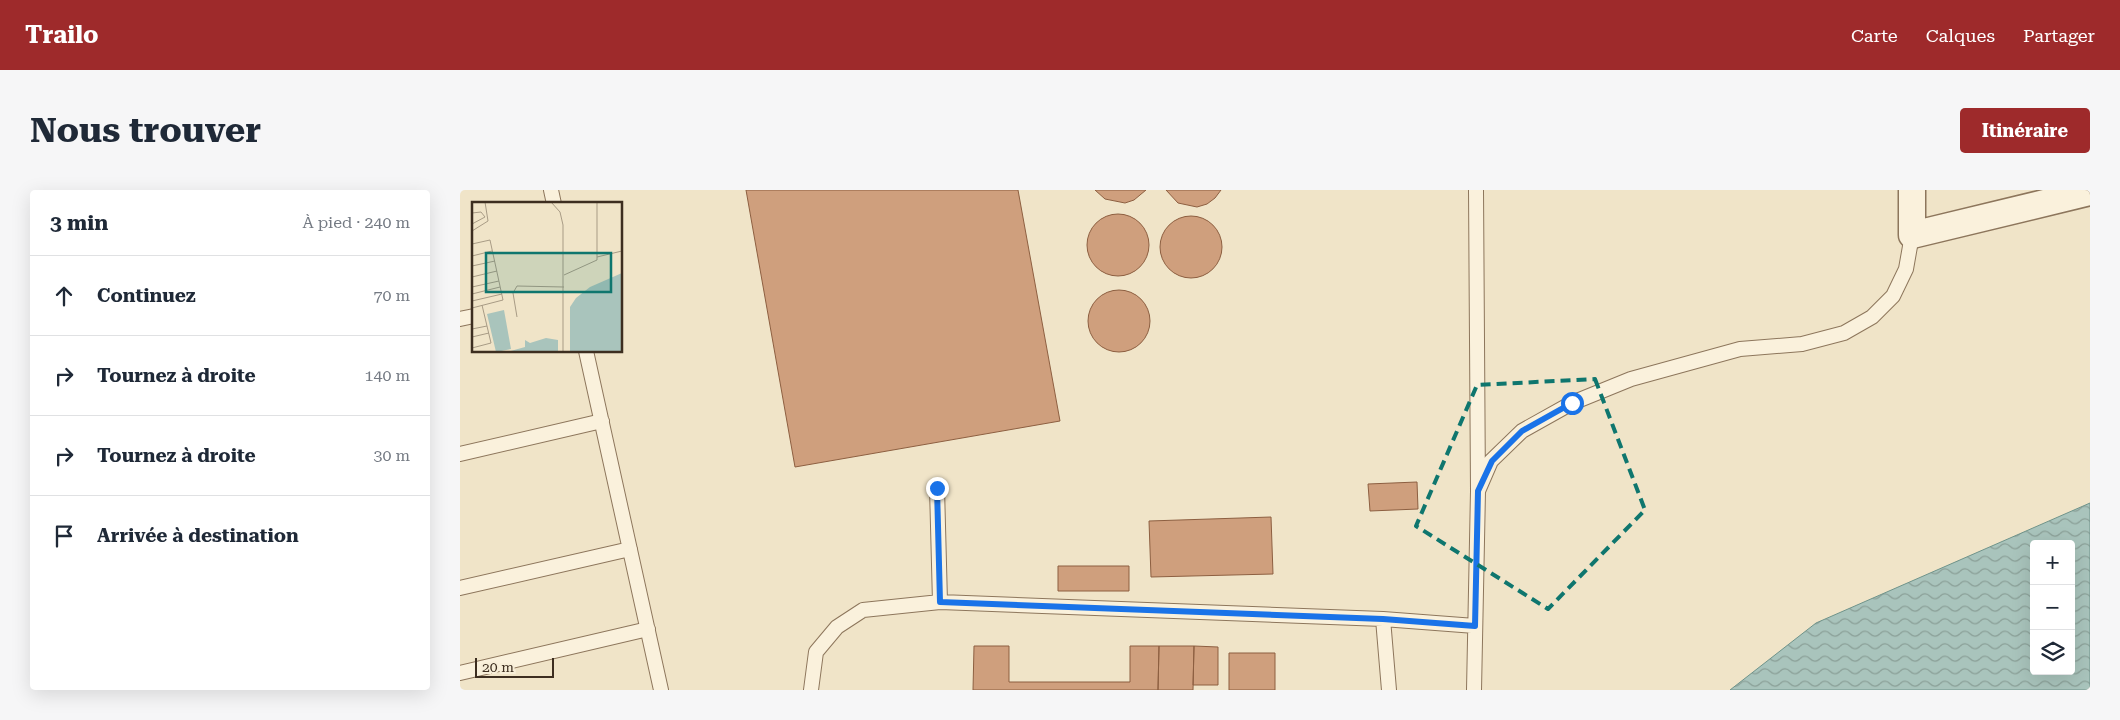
<!DOCTYPE html>
<html lang="fr">
<meta charset="utf-8">
<style>
body{margin:0;font-family:"Roboto Serif",serif;background:#f6f6f7;color:#1f2937}
.controls{position:absolute;right:15px;bottom:15px;display:grid;overflow:hidden;border-radius:5px;box-shadow:0 5px 20px #0002}
.controls button{width:45px;height:45px;display:grid;place-items:center;padding:0;border:0;border-bottom:1px solid #e0e1e3;background:#fff;color:#1f2937;font:25px sans-serif}
.scale{position:absolute;left:15px;bottom:12px;width:79px;box-sizing:border-box;padding-left:5px;border:2px solid #3d2e20;border-top:0;font-size:14px;line-height:18px;white-space:nowrap;color:#3d2e20;-webkit-text-stroke:4px #f7eed8;paint-order:stroke}
.stop{position:absolute;width:15px;height:15px;margin:-11px;border:4px solid #1a73e8;border-radius:50%;background:#fff}
.stop.end{background:#1a73e8;border-color:#fff;box-shadow:0 1px 5px #0008}
.list{margin:0;padding:0;list-style:none}
h2{display:flex;justify-content:space-between;align-items:center;height:65px;margin:0;padding:0 20px;font-size:21px}
h2 small{font-size:16px;font-weight:400;color:#747a83}
.list li{display:grid;grid-template-columns:32px 1fr auto;gap:15px;align-items:center;box-sizing:border-box;height:80px;padding:0 20px;border-top:1px solid #e0e1e3}
.list b{display:block;font-size:19px;white-space:nowrap}
.list em{font-size:16px;font-style:normal;color:#747a83}
.icon{flex:none;width:28px;height:28px;fill:none;stroke:currentColor;stroke-width:2;stroke-linecap:round;stroke-linejoin:round}
.map{position:relative;flex:none;width:1630px;height:500px;overflow:hidden;border-radius:5px}
header{display:flex;align-items:center;gap:30px;box-sizing:border-box;height:70px;padding:0 25px;background:#9e2a2b;color:#fff}
header strong{font-size:24px}
nav{display:flex;gap:28px;margin-inline-start:auto;font-size:18px}
.intro{display:flex;align-items:center;justify-content:space-between;box-sizing:border-box;height:120px;padding:0 30px}
h1{margin:0;font-size:35px}
.button{padding:12px 22px;border-radius:5px;background:#9e2a2b;color:#fff;font-size:18px;font-weight:700}
main{display:flex;gap:30px;padding:0 30px}
aside{flex:1;background:#fff;border-radius:5px;box-shadow:0 5px 20px #0002}
.map>svg:first-child{display:block}
</style>
<header>
<strong>Trailo</strong>
<nav><a>Carte</a><a>Calques</a><a>Partager</a></nav>
</header>
<div class="intro"><h1>Nous trouver</h1><a class="button">Itinéraire</a></div>
<main>
<aside>
<h2>3 min<small>À pied · 240 m</small></h2>
<ul class="list">
<li><svg class="icon" aria-label="ahead" viewBox="0 0 24 24"><path d="M12 20V5M6 11l6-6 6 6"/></svg><div><b>Continuez</b></div><em>70 m</em></li>
<li><svg class="icon" aria-label="right" viewBox="0 0 24 24"><path d="M7 20v-9h11M14 6l5 5-5 5"/></svg><div><b>Tournez à droite</b></div><em>140 m</em></li>
<li><svg class="icon" aria-label="right" viewBox="0 0 24 24"><path d="M7 20v-9h11M14 6l5 5-5 5"/></svg><div><b>Tournez à droite</b></div><em>30 m</em></li>
<li><svg class="icon" aria-label="arrive" viewBox="0 0 24 24"><path d="M6 21V4h12l-3 4 3 4H6"/></svg><div><b>Arrivée à destination</b></div></li>
</ul>
</aside>
<div class="map">
<svg width="1630" height="500" viewBox="0 0 1630 500">
<defs>
<pattern id="water-waves" width="16" height="10" patternUnits="userSpaceOnUse" patternTransform="scale(1.25)"><rect width="16" height="10" fill="#a9c4bc"/><path d="M0 5q4-4 8 0t8 0" fill="none" stroke="#8ba098"/></pattern>
</defs>
<rect width="100%" height="100%" fill="#f0e4c8"/>
<path fill="url(#water-waves)" stroke="#6f938a" fill-rule="evenodd" d="M1630 313V500H1270L1356 433ZM1574 354H1611V481H1574Z"/>
<path fill="#cf9f7d" stroke="#8d5f41" d="M286 0H558L600 231 335 277Z
M635 0H686L674 10 665 13 645 9Z
M706 0H761L755 8 747 14 737 17 718 13Z
M627 55a31 31 0 1 1 62 0a31 31 0 1 1-62 0Z
M700 57a31 31 0 1 1 62 0a31 31 0 1 1-62 0Z
M628 131a31 31 0 1 1 62 0a31 31 0 1 1-62 0Z
M957 292 958 319 910 321 908 294Z
M811 327 813 384 691 387 689 331Z
M598 376H669V401H598Z
M514 456H549V492H670V456H699L698 500H513Z
M699 456H734L733 500H698Z
M734 456 758 457V495H733Z
M769 463H815V500H769Z"/>
<g fill="none" stroke-linecap="round" stroke-linejoin="round">
<g stroke="#8d765c" stroke-width="16">
<path id="service" d="M91 0 94 14
M0 129 14 126
M126 161 201 500
M0 264 142 231
M477 298 480 412
M1018 301 1031 271 1062 241 1112 213 1171 189 1280 159 1342 154 1384 143 1412 127 1433 106 1446 79 1452 45
M0 398 170 359
M923 429 929 500
M0 483 188 439
M351 500 356 462 377 437 403 420 480 412 923 429 1015 436
M1014 500 1018 301 1016 0"/>
</g>
<g stroke="#8d765c" stroke-width="29">
<path id="minor" d="M1452 0V45L1630 2"/>
</g>
<use href="#service" stroke="#faf1dc" stroke-width="14"/>
<use href="#minor" stroke="#faf1dc" stroke-width="26"/>
</g>
<g fill="none" stroke-linecap="round" stroke-linejoin="round">
<path stroke="#1a73e8" stroke-width="6" d="M477 298 480 412 923 429 1015 436 1018 301 1032 271 1062 241 1112 213"/>
</g>
<path fill="none" stroke="#0f766e" stroke-width="4" stroke-dasharray="10 6" stroke-linejoin="round" d="M1135 189 1185 320 1088 419 956 336 1017 195Z"/>
<g transform="translate(12 12)">
<rect width="150" height="150" fill="#f0e4c8"/>
<path d="M150 71V150H98V105L104 96 118 85ZM32 108 39 147 24 150 15 112ZM74 136 86 138V150H35L53 145V138L58 141Z" fill="#a9c4bc"/>
<path fill="none" stroke="#a89b85" stroke-width="1" d="M79 0 88 10 91 23V150M0 11 9 10 13 15 0 22M0 29 16 19 13 0M0 42 18 38 31 98 0 106M0 54 20 49M125 55 150 49M0 64 23 59M92 73 125 58V0M0 75 25 69M0 85 27 79M0 92 28 85M0 99 30 92M45 115 41 91 45 84 92 85M0 127 15 124M0 135 17 131M0 146 19 141 10 103"/>
<path fill="#0f766e" fill-opacity="0.15" stroke="#0f766e" stroke-width="2.5" d="M14 51H139V90H14Z"/>
<rect width="150" height="150" fill="none" stroke="#3d2e20" stroke-width="2.5"/>
</g>
</svg>
<div class="controls">
<button>+</button>
<button>−</button>
<button><svg class="icon" aria-label="layers" viewBox="0 0 24 24"><path d="M12 4l9 5-9 5-9-5zM3 14l9 5 9-5"/></svg></button>
</div>
<div class="scale">20 m</div>
<div class="stop" style="left:1112px;top:213px"></div>
<div class="stop end" style="left:477px;top:298px"></div>
</div>
</main>
